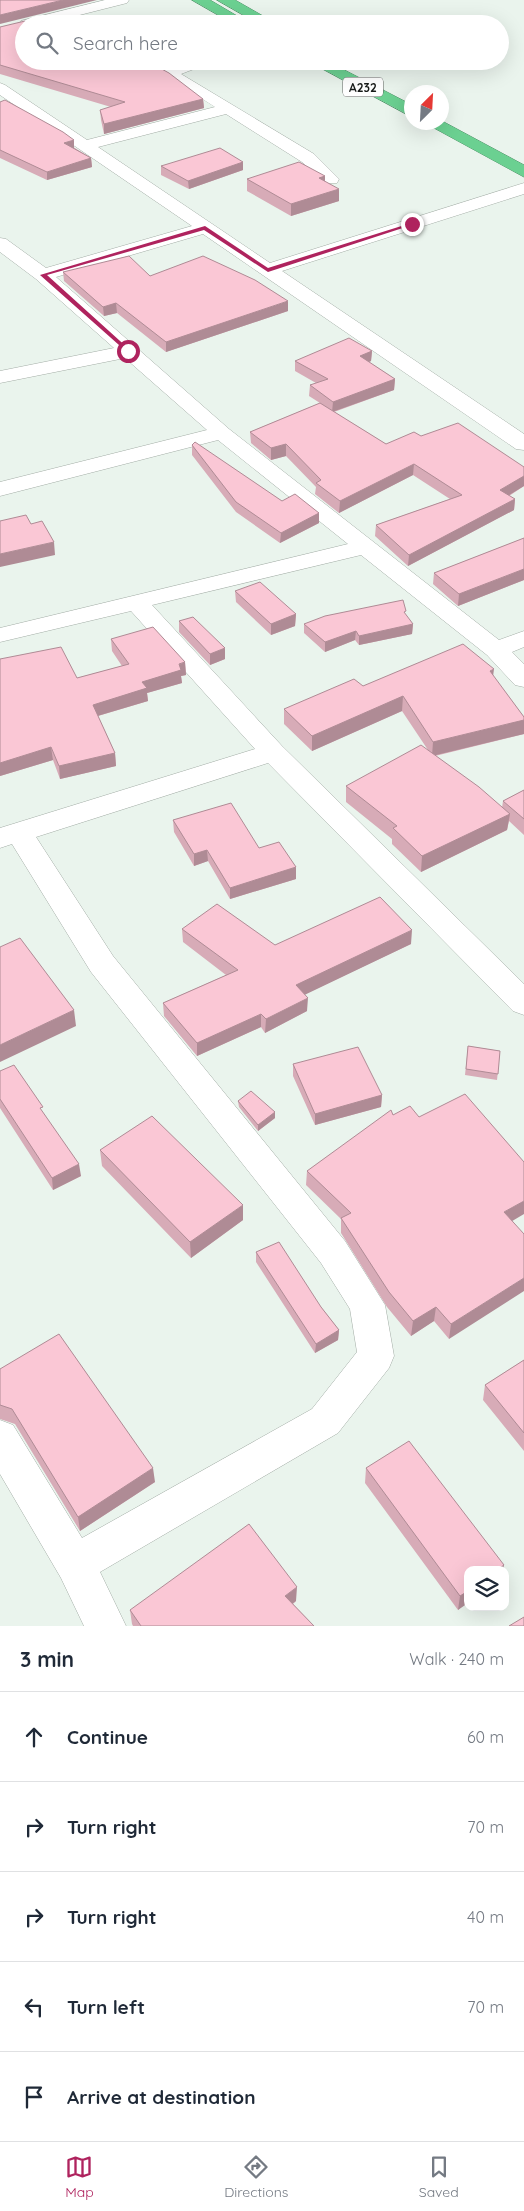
<!DOCTYPE html>
<meta charset="utf-8">
<style>
body{margin:0;font-family:Quicksand,sans-serif;background:#f6f6f7;color:#1f2937}
.controls{position:absolute;right:15px;bottom:15px;display:grid;overflow:hidden;border-radius:10px;box-shadow:0 5px 20px #0002}
.controls button{width:45px;height:45px;display:grid;place-items:center;padding:0;border:0;border-bottom:1px solid #e0e1e3;background:#fff;color:#1f2937;font:25px sans-serif}
.compass{position:absolute;left:404px;top:85px;width:45px;height:45px;border-radius:50%;background:#fff;box-shadow:0 5px 20px #0002;rotate:24deg}
.stop{position:absolute;width:15px;height:15px;margin:-11px;border:4px solid #af235e;border-radius:50%;background:#fff}
.stop.end{background:#af235e;border-color:#fff;box-shadow:0 1px 5px #0008}
.list{margin:0;padding:0;list-style:none}
h2{display:flex;justify-content:space-between;align-items:center;height:65px;margin:0;padding:0 20px;font-size:21px}
h2 small{font-size:16px;font-weight:400;color:#747a83}
.list li{display:grid;grid-template-columns:32px 1fr auto;gap:15px;align-items:center;box-sizing:border-box;height:90px;padding:0 20px;border-top:1px solid #e0e1e3}
.list b{display:block;font-size:19px;white-space:nowrap}
.list em{font-size:16px;font-style:normal;color:#747a83}
.icon{flex:none;width:28px;height:28px;fill:none;stroke:currentColor;stroke-width:2;stroke-linecap:round;stroke-linejoin:round}
.map{position:relative;flex:none;width:524px;height:1626px;overflow:hidden}
.search{position:absolute;background:#fff;box-shadow:0 5px 20px #0002;left:15px;right:15px;top:15px;height:55px;display:flex;align-items:center;gap:12px;box-sizing:border-box;padding:0 18px;border-radius:28px;color:#747a83;font-size:19px}
.sheet{height:515px;background:#fff}
nav{display:flex;justify-content:space-around;align-items:center;box-sizing:border-box;height:70px;border-top:1px solid #e0e1e3;background:#fff;font-size:14px;color:#747a83}
nav a{display:grid;justify-items:center;gap:2px}
nav .on{color:#af235e}
.map>svg:first-child{display:block}
</style>
<div class="map">
<svg width="524" height="1626" viewBox="0 0 524 1626">
<rect width="100%" height="100%" fill="#eaf4ed"/>
<g fill="none" stroke-linecap="round" stroke-linejoin="round">
<g stroke="#a3ada6" stroke-width="1">
<path id="minor" d="M105 0H129L127 3 44 24H24V28L19 24 21 21Z
M143 61H161L171 67 187 61H209L207 64 181 74 314 154 339 179 337 183H325L302 162 226 114 98 147 270 263 524 183V194L282 271 524 434V450L516 449 203 234 56 277 229 429 499 640 524 631V647L512 652 524 664V687L515 685 487 655 361 555 152 605 282 746 524 984V1015L513 1011 268 763 36 837 113 956 345 1241 385 1305 394 1356 389 1368 338 1433 100 1572 126 1626H84L61 1578 0 1474V1420L13 1425 82 1538 312 1409 357 1352 350 1309 321 1263 91 972 12 844 0 848V828L255 749 131 611 0 642V628L348 544 218 440 0 496V482L207 430 125 358 0 383V371L114 348 36 279 0 252V238L6 239 46 268 192 226 0 95V83L5 85 87 140 215 107Z"/>
</g>
<g stroke="#4e9067" stroke-width="1">
<path id="highway" d="M192 0H210L244 20 239 24 232 23Z
M217 0H235L277 24H259Z
M308 61H327L412 105V117Z
M442 121 524 165V177L423 122Z"/>
</g>
<use href="#minor" fill="#fff" fill-rule="evenodd"/>
<use href="#highway" fill="#6bd091" fill-rule="evenodd"/>
</g>
<path fill="#d7abb7" d="M0 27 24 61 203 99 204 108 104 134 101 120 100 110 111 107 0 74Z
M0 102 91 158 92 167 47 180 0 158Z
M243 162V170L189 189 161 175V166Z
M325 176V181L339 201 291 216 247 191V179Z
M63 272 150 276 288 311 166 352 117 313 104 316 64 281Z
M372 351 371 361 369 362 395 379 394 390 334 412 386 444 421 436 524 467V486L509 496 515 499 514 510 408 566 375 536 376 525 450 499 413 475 339 513 315 494 316 487 286 456 271 460 251 443 250 432 320 403 309 396 310 385 316 383 295 371V361Z
M192 445 282 501 319 513V523L280 543 236 512 192 455Z
M524 538V580L458 606 433 584 434 573Z
M235 591 296 614 295 626 271 635 236 602Z
M179 621 225 659 210 665 179 632Z
M304 624H413L412 634 359 645 355 640 325 652 304 633Z
M111 639 185 662 186 675 181 676 182 683 147 693 148 701 98 716 115 753 116 766 60 779 53 760 0 776V659L77 678 122 666 112 651Z
M493 676 524 717V734L435 756 502 808 503 801 524 790V835L509 821 507 830 421 872 392 844V839L346 802V786L428 750 402 711 312 751 284 724V709L363 686Z
M173 820 259 848 296 879 230 899 208 861 194 866 174 832Z
M182 929 275 945 411 944 305 994 307 1011 265 1033 261 1027 197 1056 164 1016 163 1003 226 975 183 942Z
M468 1046 500 1051 497 1080 465 1075Z
M293 1064 382 1095 381 1107 315 1125 293 1076Z
M0 1071 43 1113 81 1176 53 1190 0 1108Z
M238 1101 275 1112V1118L258 1131 239 1107Z
M393 1115 512 1221 449 1339 434 1321 411 1336 387 1307 341 1233V1219L306 1185 307 1171Z
M100 1150 243 1220 191 1258 102 1166Z
M256 1252 321 1307 339 1330 338 1340 315 1353 256 1262Z
M524 1360V1451L483 1400 485 1385Z
M0 1369 155 1482 80 1531 15 1424 0 1419Z
M366 1468 504 1565 458 1610 365 1483Z
M296 1601 293 1604 314 1626H133L132 1624 130 1610Z"/>
<path fill="#af8b95" d="M63 0H97L0 24V15Z
M203 99 204 108 104 134V124Z
M74 140V148L65 151 64 143Z
M91 158 92 167 47 180V172Z
M243 162V170L189 189 188 181Z
M325 176V188L319 178Z
M339 189V201L291 216V204Z
M288 301V311L166 352V342Z
M116 303 117 313 104 316 103 307Z
M372 351 371 361 360 366V356Z
M395 379 394 390 332 412 333 402Z
M286 444V456L271 460V448Z
M414 464 413 475 339 513 340 501Z
M524 476V486L498 502 500 490Z
M515 499 514 510 408 566 409 555Z
M319 513V523L280 543 281 533Z
M54 542 55 555 0 567V554Z
M524 569V580L458 606 459 594Z
M296 614 295 626 271 635V624Z
M413 624 412 634 359 645V636Z
M356 631 355 640 325 652V642Z
M225 648V659L210 665V654Z
M185 662 186 675 181 676 182 683 147 693 148 701 94 717 93 705Z
M494 669 492 684 490 671Z
M403 696 402 711 312 751V736Z
M524 720V734L432 756 433 742Z
M51 747 53 760 0 776V763Z
M115 753 116 766 60 779 59 766Z
M510 814 507 830 421 872 422 856Z
M207 850 208 861 194 866V854Z
M296 867V879L230 899V888Z
M412 930 411 944 296 999V985Z
M308 998 307 1011 265 1033 266 1019Z
M74 1010 76 1026 0 1062V1045Z
M261 1014V1027L197 1056V1043Z
M382 1095 381 1107 315 1125V1114Z
M275 1112V1118L258 1131V1125Z
M79 1164 81 1176 53 1190 52 1178Z
M524 1201V1214L502 1227 504 1212Z
M243 1205V1220L191 1258 190 1242Z
M524 1278V1291L449 1339 451 1324Z
M436 1307 434 1321 411 1336 413 1321Z
M339 1330 338 1340 315 1353 316 1344Z
M153 1468 155 1482 80 1531 78 1517Z
M504 1565 503 1570H497Z
M297 1587 296 1601 285 1609V1596Z
M468 1591V1603L458 1610 460 1596Z"/>
<path fill="#fac7d5" stroke="#af8b95" d="M0 0H63L0 15Z
M25 21 29 24H24V61H147L169 73 203 99 104 124 100 110 125 102 0 65V27Z
M5 100 63 132 74 140 64 143 91 158 47 172 0 150V102Z
M220 148 243 162 188 181 161 166Z
M299 162 325 176 319 178 339 189 291 204 247 179Z
M129 256 150 276 203 256 255 280 288 301 166 342 116 303 103 307 63 272Z
M349 338 372 351 360 356 395 379 333 402 310 385 328 379 295 361Z
M320 403 386 444 414 432 421 436 458 423 524 467V476L500 490 515 499 409 555 376 525 462 495 414 464 340 501 316 483 321 480 286 444 271 448 250 432Z
M195 442 282 501 295 494 319 513 281 533 236 502 192 445Z
M26 515 31 524 42 521 54 542 0 554V521Z
M524 538V569L459 594 434 573Z
M260 582 296 614 271 624 235 591Z
M403 600 406 611 404 612 413 624 359 636 356 631 325 642 304 624 325 616Z
M193 617 225 648 210 654 179 621Z
M153 627 185 662 179 664 181 670 142 682 147 688 93 705 115 753 59 766 51 747 0 763V659L61 647 77 678 129 664 111 639Z
M463 644 494 669 490 671 524 717V720L433 742 403 696 312 736 284 709 354 679 363 686Z
M421 745 479 787 510 814 422 856 393 828 397 826 346 786Z
M524 790V819L503 801Z
M231 803 259 848 279 842 296 867 230 888 207 850 194 854 173 820Z
M380 897 412 930 296 985 308 998 266 1019 261 1014 197 1043 163 1003 238 970 182 929 217 904 275 945Z
M20 938 74 1010 0 1045V947Z
M468 1046 500 1051 498 1074 466 1069Z
M358 1047 382 1095 315 1114 293 1064Z
M14 1065 43 1107 40 1108 79 1164 52 1178 0 1099V1071Z
M251 1091 275 1112 258 1125 238 1101Z
M465 1094 524 1162V1201L504 1212 524 1234V1278L451 1324 436 1307 413 1321 389 1292 341 1218 351 1213 307 1171 391 1110 393 1115 410 1106 419 1117Z
M152 1116 243 1205 190 1242 100 1150Z
M279 1242 321 1307 339 1330 316 1344 256 1252Z
M59 1334 153 1468 78 1517 12 1409 0 1405V1369Z
M524 1360V1433L485 1385Z
M409 1441 504 1565 497 1570H468V1591L460 1596 366 1468Z
M249 1524 297 1587 285 1596 314 1626H141L130 1610Z
M524 1617V1626H509Z"/>
<path fill="#af235e" d="M411 223 415 224 268 272 204 230 47 275 130 350 128 353 40 275 205 226 268 268Z"/>
<g text-anchor="middle" dominant-baseline="central" stroke-width="4" stroke-linejoin="round" paint-order="stroke">
<rect fill="#fff" stroke="#5d5f5d" stroke-width="1" x="343" y="77.5" width="40" height="19" rx="4"/>
<g font-size="12" font-weight="bold" fill="#171a18">
<text x="363" y="87">A232</text>
</g>
</g>
</svg>
<div class="controls">
<button><svg class="icon" aria-label="layers" viewBox="0 0 24 24"><path d="M12 4l9 5-9 5-9-5zM3 14l9 5 9-5"/></svg></button>
</div>
<svg class="compass" viewBox="-18 -18 36 36"><path d="M0-13l5 13h-10z" fill="#e53935"/><path d="M0 13l5-13h-10z" fill="#747a83"/></svg>
<div class="stop" style="left:128px;top:351px"></div>
<div class="stop end" style="left:412px;top:224px"></div>
<div class="search"><svg class="icon" aria-label="search" viewBox="0 0 24 24"><circle cx="10" cy="10" r="6"/><path d="M15 15l6 6"/></svg>Search here</div>
</div>
<section class="sheet">
<h2>3 min<small>Walk · 240 m</small></h2>
<ul class="list">
<li><svg class="icon" aria-label="ahead" viewBox="0 0 24 24"><path d="M12 20V5M6 11l6-6 6 6"/></svg><div><b>Continue</b></div><em>60 m</em></li>
<li><svg class="icon" aria-label="right" viewBox="0 0 24 24"><path d="M7 20v-9h11M14 6l5 5-5 5"/></svg><div><b>Turn right</b></div><em>70 m</em></li>
<li><svg class="icon" aria-label="right" viewBox="0 0 24 24"><path d="M7 20v-9h11M14 6l5 5-5 5"/></svg><div><b>Turn right</b></div><em>40 m</em></li>
<li><svg class="icon" aria-label="left" viewBox="0 0 24 24"><path d="M17 20v-9H6M10 6l-5 5 5 5"/></svg><div><b>Turn left</b></div><em>70 m</em></li>
<li><svg class="icon" aria-label="arrive" viewBox="0 0 24 24"><path d="M6 21V4h12l-3 4 3 4H6"/></svg><div><b>Arrive at destination</b></div></li>
</ul>
</section>
<nav>
<a class="on"><svg class="icon" aria-label="map" viewBox="0 0 24 24"><path d="M3 6l6-2 6 2 6-2v14l-6 2-6-2-6 2zM9 4v14M15 6v14"/></svg>Map</a>
<a><svg class="icon" aria-label="directions" viewBox="0 0 24 24"><path d="M12 3l9 9-9 9-9-9zM9 14v-3h6M13 9l2 2-2 2"/></svg>Directions</a>
<a><svg class="icon" aria-label="saved" viewBox="0 0 24 24"><path d="M7 4h10v16l-5-4-5 4z"/></svg>Saved</a>
</nav>
